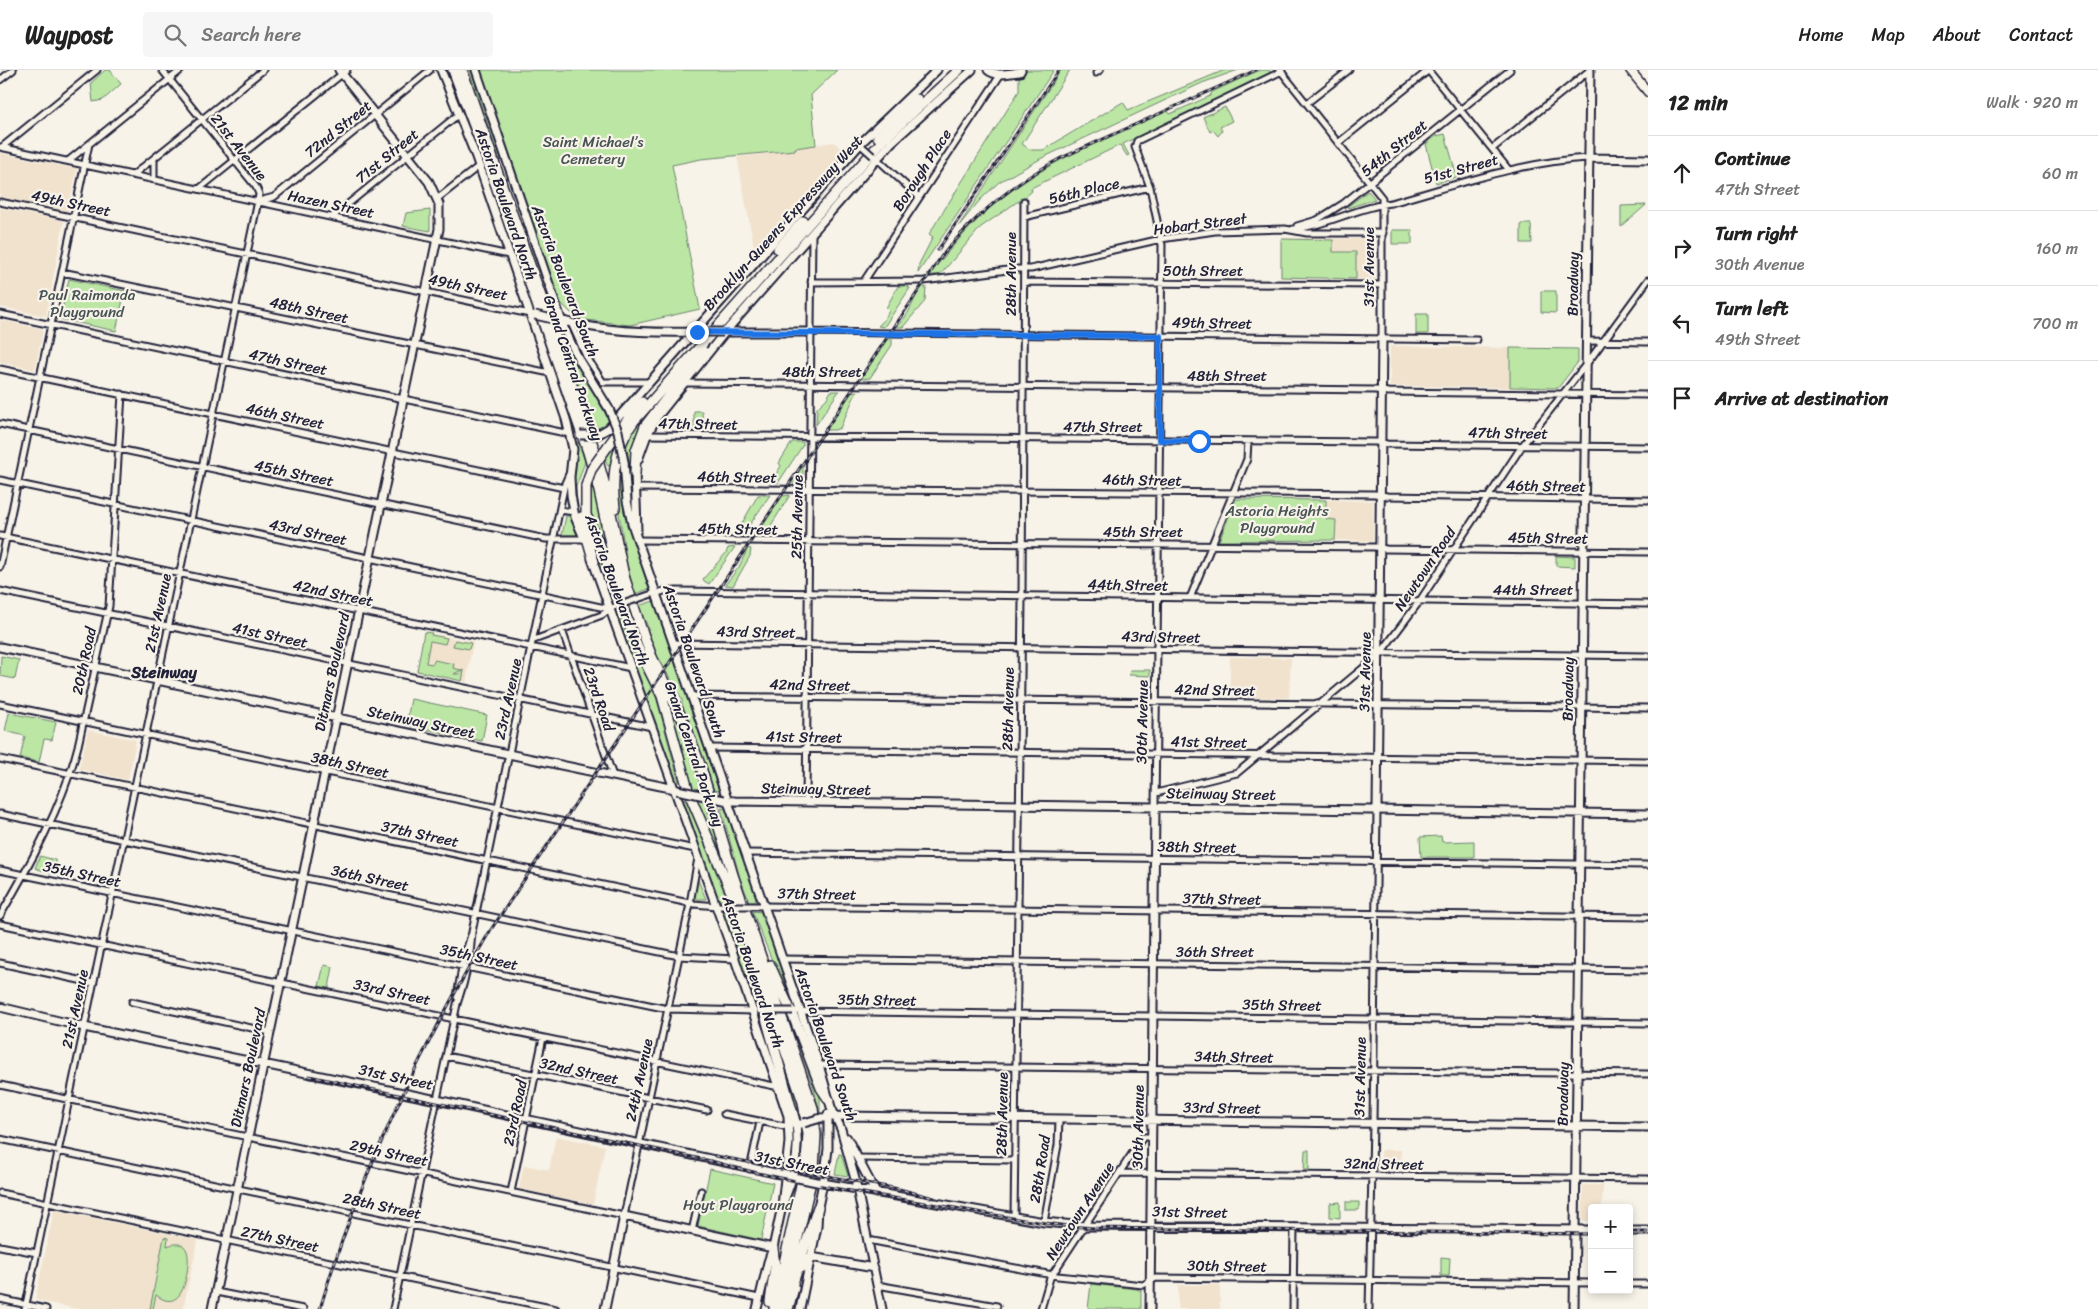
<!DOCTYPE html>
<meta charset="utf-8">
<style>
body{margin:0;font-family:Sriracha,sans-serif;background:#f6f6f6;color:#222}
.controls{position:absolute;right:15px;bottom:15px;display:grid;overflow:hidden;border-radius:5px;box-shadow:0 2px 8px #0003}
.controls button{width:45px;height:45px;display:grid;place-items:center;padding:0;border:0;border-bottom:1px solid #e0e0e0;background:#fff;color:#222;font:25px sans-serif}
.stop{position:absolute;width:15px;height:15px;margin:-11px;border:4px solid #1a73e8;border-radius:50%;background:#fff}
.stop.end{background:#1a73e8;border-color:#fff;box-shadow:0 1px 5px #0008}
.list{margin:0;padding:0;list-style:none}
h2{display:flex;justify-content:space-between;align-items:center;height:65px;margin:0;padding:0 20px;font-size:21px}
h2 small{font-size:16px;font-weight:400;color:#767676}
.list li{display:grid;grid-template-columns:32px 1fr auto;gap:15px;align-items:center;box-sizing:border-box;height:75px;padding:0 20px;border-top:1px solid #e0e0e0}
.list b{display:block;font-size:19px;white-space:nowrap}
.list p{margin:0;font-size:16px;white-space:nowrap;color:#767676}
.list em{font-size:16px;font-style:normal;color:#767676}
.icon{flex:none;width:28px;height:28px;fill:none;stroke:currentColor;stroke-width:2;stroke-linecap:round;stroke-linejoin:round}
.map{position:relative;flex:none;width:1648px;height:1239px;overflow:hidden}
header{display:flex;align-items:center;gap:30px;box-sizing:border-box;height:70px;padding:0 25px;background:#fff;border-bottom:1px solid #e0e0e0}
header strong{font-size:24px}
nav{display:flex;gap:28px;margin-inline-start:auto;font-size:18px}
.search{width:350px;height:45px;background:#f6f6f6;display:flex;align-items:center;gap:12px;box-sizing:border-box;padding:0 18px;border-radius:5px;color:#767676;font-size:19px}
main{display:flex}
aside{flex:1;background:#fff}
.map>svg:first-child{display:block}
</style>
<header>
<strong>Waypost</strong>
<div class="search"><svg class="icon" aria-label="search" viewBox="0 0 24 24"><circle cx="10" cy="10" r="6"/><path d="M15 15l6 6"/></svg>Search here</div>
<nav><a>Home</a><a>Map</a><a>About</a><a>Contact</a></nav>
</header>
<main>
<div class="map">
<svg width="1648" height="1239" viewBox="0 0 1648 1239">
<rect width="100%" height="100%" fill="#f7f3e8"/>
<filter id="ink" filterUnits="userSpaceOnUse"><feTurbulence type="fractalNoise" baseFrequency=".02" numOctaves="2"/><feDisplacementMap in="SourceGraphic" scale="10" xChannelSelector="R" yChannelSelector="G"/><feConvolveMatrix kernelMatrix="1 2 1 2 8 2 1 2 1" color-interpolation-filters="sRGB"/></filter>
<g filter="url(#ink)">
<path fill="#f1e2ce" d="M834 72 848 85 756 187 737 87 794 80V78Z
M0 83 77 99 68 141 0 127Z
M0 138 64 151 46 246 0 237Z
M1281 168 1375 169V209L1280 208Z
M0 250 43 259 35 300 0 292Z
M1390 276 1578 279V292L1558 318 1390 316Z
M1326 430 1373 431V471L1335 470 1336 450H1326Z
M424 562 473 572 466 612 417 601Z
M1230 587 1291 588 1289 628 1230 627Z
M88 660 136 670 128 710 79 699Z
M556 1066 605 1076 593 1134 519 1119 524 1095 549 1100Z
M1381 1080H1401V1090H1381Z
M1583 1115H1603L1602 1138H1592V1151H1582Z
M54 1140 198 1170 183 1239H76L35 1230Z
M1178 1215H1220V1239H1178Z"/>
<path fill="#bbe6a4" stroke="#6e8470" d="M105 0H110L121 14 103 30 93 32 91 13Z
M469 0H472L501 87 500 90Z
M480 0H837L811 25 816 75 795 78V80L701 89 672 95 700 239 630 255 577 249 560 232Z
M1027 0H1054L918 203 919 194 933 167 929 164 1019 21V8Z
M1061 0H1070L1022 74 1031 80H1043L1123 32 1128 40 1225 0H1238L1202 13 1042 88 999 112 980 130 958 157Z
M1260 0H1269L1271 3 1123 74 1129 85 1127 86 1120 75 1031 118 1032 121 1020 132H1017L981 157 940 205H929C954 174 982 141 1015 118 1061 85 1116 64 1168 41L1170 44 1210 26 1212 22Z
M1225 37 1232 51 1220 57 1222 61 1218 66 1213 60 1210 62 1203 47Z
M1445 64 1457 107 1436 113 1426 74 1436 66Z
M1368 121 1375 129 1348 138 1347 137Z
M1646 135 1621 157V136Z
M430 140V161L403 156 406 143Z
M1521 154H1531L1532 173H1521Z
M1392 160H1412V174H1392Z
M1281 169 1333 170V182H1356V209L1281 207Z
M69 209 125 221 116 261 60 249Z
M898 216H909L908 218H910L884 257 878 256 883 251 889 241 886 238Z
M921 217H926L925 231 903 257H895C910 247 912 231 921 217Z
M1541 221H1556V243L1541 242Z
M1416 244H1428V264H1416Z
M560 260 573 288 609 350 603 357 594 359Z
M886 269H892V275L870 308 860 309Z
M1510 278 1578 279V292L1558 318 1510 317Z
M831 321H839L816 355 817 338 827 328Z
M857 321 840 358 835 360H826L851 322Z
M657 331C643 353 634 375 630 401L626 371 645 343Z
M694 341H702L703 359 694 360Z
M622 366 609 396H608L604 388Z
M578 371 585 392 576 417 577 435H575L573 406Z
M792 372H803V375L778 413H770L781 396 779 393Z
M620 386 624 442 649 519 635 524 627 495 617 430Z
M803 395V413H791Z
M590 411 596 429 604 476 590 445Z
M758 425H770L744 463 741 460V455Z
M790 425 765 465H756L782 426Z
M1236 429 1326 430V449L1336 450 1335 470 1219 471Z
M566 446H570L577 465H562Z
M585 455 605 498 614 531 611 532Z
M735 477 709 514 704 511 703 509 726 483 728 478Z
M748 478 751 479 750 486 733 516 725 515 739 497Z
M1556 486 1575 487V497L1556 496Z
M654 531 719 721 714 720 693 660 682 634V629L656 584 646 561 649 559 638 536Z
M620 542 636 586 655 623 679 712 674 711 615 543Z
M424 562 432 563 431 565 447 568 445 574 430 571 426 593 433 594 434 590 454 594 453 598 461 600 454 604H460L462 600 464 601 462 611 417 601Z
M455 570 471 573 469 579 453 576Z
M1 586 19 590 15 609 0 606Z
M1130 600H1150V606L1129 605Z
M79 602 83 603 80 623 75 622Z
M411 629 487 645 482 671 406 655Z
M669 630 695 686 728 803 696 731Z
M9 643 56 652 52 670 44 669 39 692 20 688 25 666 5 661Z
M680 729 686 730 728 831 718 830Z
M721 738 726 739 758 831H749L740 808Z
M1441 766 1442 772 1474 771V787H1421L1420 767Z
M40 786 55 790 56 794 52 804 35 798Z
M696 810H698L706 829H693Z
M721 841H731L740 863 759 936H754Z
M752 841 762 842 794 937H791Z
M324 895 333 897 329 918 319 916Z
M788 946 817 1016 820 1029V1043L814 1019Z
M775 967 791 1012 800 1045 792 1027Z
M1305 1080H1309V1100H1304Z
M839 1084H841L848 1106 835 1104Z
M710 1099 773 1113 761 1170 698 1156Z
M1340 1132V1148L1330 1147V1133Z
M1346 1132H1359V1140H1346Z
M164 1167 168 1168 167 1176C193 1166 189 1193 186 1208 183 1224 174 1239 156 1225L153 1239H150Z
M1441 1187 1450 1188 1449 1206H1441Z
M1091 1214 1137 1219 1141 1221V1239H1088Z"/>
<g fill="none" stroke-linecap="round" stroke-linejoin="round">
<g stroke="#22223b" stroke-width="9">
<path id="street" d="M1280 0 1382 128V268
M1428 0 1509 100
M1096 3 1100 0
M0 10 13 0
M1307 33 1349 0
M1338 73 1429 0
M0 77 509 185
M2 77 97 0
M1492 79 1590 0
M875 87 919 127
M154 89V109
M68 91 181 0
M133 105 263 0
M199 119 347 0
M437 129 479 96
M259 131 274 127 430 0
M0 132 530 244
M332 147 459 44
M1024 147 1150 117
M1297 156 1317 150 1344 133 1510 0
M1293 159C1327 156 1357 137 1391 133 1456 115 1520 92 1588 88
M62 202 550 303
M864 211 1001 4
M811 212 924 211 1015 199H1031L1161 169 1215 161 1285 159 1307 163H1383
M1024 212 1382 215
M0 244 570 364
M571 253 586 286 603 312H649
M811 262 1477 270
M1586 271 1648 272
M0 299 564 418
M685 313 1376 320 1388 322 1648 325
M0 354 546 469H584
M647 365 1376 372 1387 374 1648 377
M0 410 610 539
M635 418 1375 424 1387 426 1648 430
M560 440 574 442
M0 466 631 598
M637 470 1375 477 1386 479 1648 482
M0 497 89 74
M0 521 652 657
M654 524 664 521H678L1648 534
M1190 528 1247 389 1248 371
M562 560 613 706
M534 570 602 545 611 538
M673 573 1648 586
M691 626 1648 638
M0 634 695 779
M710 678 1648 691
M0 689 694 834 717 836
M1156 723 1237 703 1380 584 1419 532 1522 376 1591 288 1648 210
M806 732 812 163
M1155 737 1162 175 1150 117 1135 77 1137 71 1282 1
M0 744 679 886 735 889
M746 783 1648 795
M0 800 668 939 755 941
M763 836 1648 847
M0 846C31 793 63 735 78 676L109 536 122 324
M0 854 779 1017
M782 889 1648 900
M0 893 93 913
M457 927 463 891 471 865
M132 932 270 962
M793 941 1648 953
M446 986 707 1040
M819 995 1648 1004
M0 1015 624 1146 689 839 698 788
M724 1044 789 1057
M0 1069 759 1228
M858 1088 1014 1090
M750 1099 760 1052
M1120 1103 1648 1109
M511 1122 543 968
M0 1123 556 1239
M1014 1147 1022 530 1024 131
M1044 1152 1058 1075 1059 1050
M692 1161 701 1121
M868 1170 1058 1206 1143 1215 1156 1208 1592 1213
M0 1176 37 1183
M1629 1214H1648
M877 1215 997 1236
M216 1222 303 1239
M0 1229 46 1239
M25 1239 258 131 259 124 256 117 162 0
M393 1239 457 934C465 911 471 886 472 862L565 413 569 404
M1041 1239 1050 1208 1143 1067H1152
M1293 1239 1294 1157
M1369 1239 1373 1053 1377 740"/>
</g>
<g stroke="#22223b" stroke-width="11">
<path id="secondary" d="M441 0 476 87 566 349 573 379 570 407 571 425 575 447 584 468
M476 0 564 258 579 290 609 339
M988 0C996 7 1009 3 1020 2L1021 0
M1588 88 1648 89
M560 250C601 262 653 263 696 262
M723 262H811
M597 365 609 358 863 71 937 0
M638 390 647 365 657 347 725 262 891 73 972 0
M624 392 627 431 632 454 819 995 831 1037 841 1059 855 1109 882 1239
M635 401 637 460
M592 489 735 889 788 1046 789 1072 782 1136 773 1178 768 1192 757 1239
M0 577 675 719
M724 730 735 731 1648 744
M1377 740 1382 268
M0 937 84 957 437 1030 798 1108
M821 1048 843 1046 1648 1057
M847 1068 876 1123
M817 1112 1044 1152 1085 1156 1592 1160
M784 1131C794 1107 800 1081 796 1055L800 1054
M1629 1161H1648
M811 1187 874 1198
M212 1239 439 159V134L429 112 339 0
M605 1239 624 1146 773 1178
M800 1239 817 1157 818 1137 825 1103 828 1079V1044
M1150 1239 1155 737
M1574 1239 1590 0"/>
</g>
<g stroke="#22223b" stroke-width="11">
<path id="primary" d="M1630 0 1648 22"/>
</g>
<g stroke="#22223b" stroke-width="12">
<path id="highway" d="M453 0 487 90 588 382 599 421 625 544 637 576 662 626 689 723 731 822 803 1032 808 1064 806 1092 774 1239
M462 0 597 387 606 419 624 506 641 558 652 587 687 659 701 697 733 805 813 1038 816 1065 814 1099 781 1239
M878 67 917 29
M778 179 803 151
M628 346 642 332
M608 376 632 344
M635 404 636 380 645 356 703 281
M586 416V445L609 497
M615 438C611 407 615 377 634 351L884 69 959 0
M581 447 594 492
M770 895 794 948 821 1018 829 1030
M752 898 796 1055
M801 1198 806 1191 811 1187
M790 1222 818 1137
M770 1232 775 1197 773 1178
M788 1239 794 1218"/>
</g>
<use href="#street" stroke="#f7f3e8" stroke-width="5"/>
<use href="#secondary" stroke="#f7f3e8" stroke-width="7"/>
<use href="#primary" stroke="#f7f3e8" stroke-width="8"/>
<use href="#highway" stroke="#f7f3e8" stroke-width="9"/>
<g stroke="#22223b" stroke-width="3">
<path id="rail" d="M938 180 1059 0
M309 1006 711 1091C788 1113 865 1123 943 1136 993 1144 1043 1155 1094 1158L1592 1164
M715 1086 899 1119 934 1128
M1629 1162H1648
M320 1239C359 1105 420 981 490 861L941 187C975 145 1013 113 1061 88L1256 0"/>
</g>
<use href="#rail" stroke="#f7f3e8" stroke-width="1" stroke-dasharray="4" stroke-linecap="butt"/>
<g stroke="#22223b" stroke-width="9" stroke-linecap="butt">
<path id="street-bridge" d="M863 77 873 86
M614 537 652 524
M720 836H760
M760 941H793"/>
</g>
<g stroke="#22223b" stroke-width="11" stroke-linecap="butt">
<path id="secondary-bridge" d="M535 245 557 250
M697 262H723
M609 339 618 361 624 392
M580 365H597
M677 720 724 730
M804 1053 821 1048
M798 1108 817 1112"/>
</g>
<g stroke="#22223b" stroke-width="12" stroke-linecap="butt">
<path id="highway-bridge" d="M586 416 591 400 608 376"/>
</g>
<use href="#street-bridge" stroke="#f7f3e8" stroke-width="5"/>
<use href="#secondary-bridge" stroke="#f7f3e8" stroke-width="7"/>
<use href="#highway-bridge" stroke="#f7f3e8" stroke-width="9"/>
</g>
</g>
<g fill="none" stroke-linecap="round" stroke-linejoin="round" filter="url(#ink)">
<path stroke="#1a73e8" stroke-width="6" d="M697 262 1160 266V370L1199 371"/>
</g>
<g text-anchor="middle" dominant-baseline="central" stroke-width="4.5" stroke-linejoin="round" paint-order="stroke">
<g font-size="15" fill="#22223b" stroke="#f7f3e8">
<text transform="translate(338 59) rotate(-39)">72nd Street</text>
<text transform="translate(239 77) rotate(52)">21st Avenue</text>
<text transform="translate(1394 78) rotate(-39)">54th Street</text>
<text transform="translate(387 86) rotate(-39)">71st Street</text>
<text transform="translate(1461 99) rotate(-15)">51st Street</text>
<text transform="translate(922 100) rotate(-57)">Borough Place</text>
<text transform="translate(1084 121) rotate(-13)">56th Place</text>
<text transform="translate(71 133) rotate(12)">49th Street</text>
<text transform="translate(331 134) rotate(12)">Hazen Street</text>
<text transform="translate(506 134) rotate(71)">Astoria Boulevard North</text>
<text transform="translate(783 153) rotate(-48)">Brooklyn-Queens Expressway West</text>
<text transform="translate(1200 154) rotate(-7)">Hobart Street</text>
<text transform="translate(1369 197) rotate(-90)">31st Avenue</text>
<text x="1203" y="201">50th Street</text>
<text transform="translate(1011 204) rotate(-90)">28th Avenue</text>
<text transform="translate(565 211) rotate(69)">Astoria Boulevard South</text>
<text transform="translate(1573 214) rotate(-89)">Broadway</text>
<text transform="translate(468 217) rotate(12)">49th Street</text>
<text transform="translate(309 240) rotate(12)">48th Street</text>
<text transform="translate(1212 253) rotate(1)">49th Street</text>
<text transform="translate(288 292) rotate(12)">47th Street</text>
<text transform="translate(573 298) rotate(71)">Grand Central Parkway</text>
<text x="822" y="302">48th Street</text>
<text x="1227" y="306">48th Street</text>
<text transform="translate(285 346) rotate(12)">46th Street</text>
<text transform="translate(698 354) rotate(1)">47th Street</text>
<text x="1103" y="357">47th Street</text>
<text transform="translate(1508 363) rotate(1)">47th Street</text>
<text transform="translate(294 403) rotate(12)">45th Street</text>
<text transform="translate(737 407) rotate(1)">46th Street</text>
<text transform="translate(1142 410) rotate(1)">46th Street</text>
<text transform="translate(1546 416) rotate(1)">46th Street</text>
<text transform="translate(797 447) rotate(-89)">25th Avenue</text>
<text transform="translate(738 459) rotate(1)">45th Street</text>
<text transform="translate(308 462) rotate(12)">43rd Street</text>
<text x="1143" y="462">45th Street</text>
<text transform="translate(1548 468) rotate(1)">45th Street</text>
<text transform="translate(1425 499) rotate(-56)">Newtown Road</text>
<text transform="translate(1128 515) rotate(1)">44th Street</text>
<text transform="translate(617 520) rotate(70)">Astoria Boulevard North</text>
<text x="1533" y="520">44th Street</text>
<text transform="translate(333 523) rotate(12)">42nd Street</text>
<text transform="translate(158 543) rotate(-78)">21st Avenue</text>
<text transform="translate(756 562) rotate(1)">43rd Street</text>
<text transform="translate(270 565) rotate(12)">41st Street</text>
<text transform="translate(1161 567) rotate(1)">43rd Street</text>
<text transform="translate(84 591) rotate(-78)">20th Road</text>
<text transform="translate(694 591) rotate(71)">Astoria Boulevard South</text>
<text transform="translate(332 602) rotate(-78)">Ditmars Boulevard</text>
<text transform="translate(1365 602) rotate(-89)">31st Avenue</text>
<text transform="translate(810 615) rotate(1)">42nd Street</text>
<text transform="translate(1568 619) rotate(-89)">Broadway</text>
<text transform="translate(1215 620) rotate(1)">42nd Street</text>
<text transform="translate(508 629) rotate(-78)">23rd Avenue</text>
<text transform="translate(599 629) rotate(71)">23rd Road</text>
<text transform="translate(1008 639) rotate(-89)">28th Avenue</text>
<text transform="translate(421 652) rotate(12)">Steinway Street</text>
<text transform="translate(1142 652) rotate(-89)">30th Avenue</text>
<text transform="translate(804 667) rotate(1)">41st Street</text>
<text transform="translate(1209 672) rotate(1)">41st Street</text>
<text transform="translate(694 684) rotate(71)">Grand Central Parkway</text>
<text transform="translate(350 695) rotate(12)">38th Street</text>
<text transform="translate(816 719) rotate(1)">Steinway Street</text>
<text transform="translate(1221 724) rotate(1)">Steinway Street</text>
<text transform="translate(420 764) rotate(12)">37th Street</text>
<text transform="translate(1197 777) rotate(1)">38th Street</text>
<text transform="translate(82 804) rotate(12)">35th Street</text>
<text transform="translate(370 808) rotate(12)">36th Street</text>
<text transform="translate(817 824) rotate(1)">37th Street</text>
<text transform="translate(1222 829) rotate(1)">37th Street</text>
<text x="1215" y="882">36th Street</text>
<text transform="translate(479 887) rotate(12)">35th Street</text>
<text transform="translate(753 902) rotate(71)">Astoria Boulevard North</text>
<text transform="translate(392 922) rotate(12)">33rd Street</text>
<text transform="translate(877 930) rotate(1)">35th Street</text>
<text transform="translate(1282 935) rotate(1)">35th Street</text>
<text transform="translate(75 939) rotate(-78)">21st Avenue</text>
<text transform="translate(826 974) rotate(71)">Astoria Boulevard South</text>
<text transform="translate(1234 987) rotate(1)">34th Street</text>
<text transform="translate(248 998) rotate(-78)">Ditmars Boulevard</text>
<text transform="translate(579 1001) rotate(12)">32nd Street</text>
<text transform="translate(396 1007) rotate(12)">31st Street</text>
<text transform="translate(1360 1007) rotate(-89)">31st Avenue</text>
<text transform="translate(639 1010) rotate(-78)">24th Avenue</text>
<text transform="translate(1563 1024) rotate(-89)">Broadway</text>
<text transform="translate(1222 1038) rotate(1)">33rd Street</text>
<text transform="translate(515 1043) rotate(-78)">23rd Road</text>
<text transform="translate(1002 1044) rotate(-89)">28th Avenue</text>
<text transform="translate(1138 1057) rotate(-89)">30th Avenue</text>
<text transform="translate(389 1083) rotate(12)">29th Street</text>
<text transform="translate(792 1093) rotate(11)">31st Street</text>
<text transform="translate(1384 1094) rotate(1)">32nd Street</text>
<text transform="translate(1040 1099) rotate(-81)">28th Road</text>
<text transform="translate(382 1136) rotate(12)">28th Street</text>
<text transform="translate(1080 1141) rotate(-57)">Newtown Avenue</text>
<text transform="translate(1190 1142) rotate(1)">31st Street</text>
<text transform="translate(280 1169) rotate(12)">27th Street</text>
<text transform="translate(1227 1196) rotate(1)">30th Street</text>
</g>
<g font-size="15" fill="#485355" stroke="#f7f3e8">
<text x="593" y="72">Saint Michael’s<tspan x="593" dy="17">Cemetery</tspan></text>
<text x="87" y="225">Paul Raimonda<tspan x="87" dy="17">Playground</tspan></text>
<text x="1277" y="441">Astoria Heights<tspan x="1277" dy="17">Playground</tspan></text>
<text x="738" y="1135">Hoyt Playground</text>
</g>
<g font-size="16" font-weight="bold" fill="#22223b" stroke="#f7f3e8">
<text x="164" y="602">Steinway</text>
</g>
</g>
</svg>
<div class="controls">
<button>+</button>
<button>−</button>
</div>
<div class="stop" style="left:1199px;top:371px"></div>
<div class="stop end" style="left:697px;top:262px"></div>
</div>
<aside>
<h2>12 min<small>Walk · 920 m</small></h2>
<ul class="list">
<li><svg class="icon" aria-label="ahead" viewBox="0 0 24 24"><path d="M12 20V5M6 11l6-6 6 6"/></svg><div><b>Continue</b><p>47th Street</p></div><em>60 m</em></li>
<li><svg class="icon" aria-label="right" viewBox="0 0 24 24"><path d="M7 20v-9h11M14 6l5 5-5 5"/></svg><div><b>Turn right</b><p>30th Avenue</p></div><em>160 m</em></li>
<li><svg class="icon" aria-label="left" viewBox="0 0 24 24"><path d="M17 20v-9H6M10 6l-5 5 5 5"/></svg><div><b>Turn left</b><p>49th Street</p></div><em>700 m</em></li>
<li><svg class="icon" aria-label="arrive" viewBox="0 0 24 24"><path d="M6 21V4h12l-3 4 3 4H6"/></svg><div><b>Arrive at destination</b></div></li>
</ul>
</aside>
</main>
